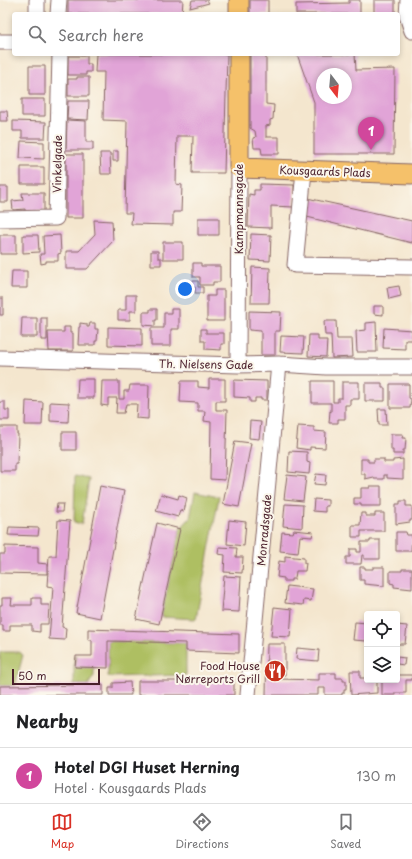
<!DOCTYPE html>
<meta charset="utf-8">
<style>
body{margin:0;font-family:"Playpen Sans",sans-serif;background:#f2f2f2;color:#202124}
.controls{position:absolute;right:12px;bottom:12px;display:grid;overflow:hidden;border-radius:4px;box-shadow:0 2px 6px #0003}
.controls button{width:36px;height:36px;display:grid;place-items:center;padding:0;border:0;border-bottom:1px solid #e0e0e0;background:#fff;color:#202124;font:20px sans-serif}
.compass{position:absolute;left:316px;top:68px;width:36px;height:36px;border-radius:50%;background:#fff;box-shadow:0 2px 6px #0003;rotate:164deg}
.scale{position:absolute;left:12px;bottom:10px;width:88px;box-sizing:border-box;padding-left:4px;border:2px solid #4a1f2b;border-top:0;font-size:11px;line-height:14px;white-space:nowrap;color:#4a1f2b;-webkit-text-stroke:3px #fbf7ec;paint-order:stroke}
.you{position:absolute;left:185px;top:289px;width:14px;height:14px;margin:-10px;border:3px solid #fff;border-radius:50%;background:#1a73e8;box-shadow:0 0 0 6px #1a73e833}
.badge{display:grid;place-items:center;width:26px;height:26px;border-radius:50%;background:#d93025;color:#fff;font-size:13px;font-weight:700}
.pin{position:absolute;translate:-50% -33px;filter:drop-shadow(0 1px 2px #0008)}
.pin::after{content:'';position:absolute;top:21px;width:14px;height:12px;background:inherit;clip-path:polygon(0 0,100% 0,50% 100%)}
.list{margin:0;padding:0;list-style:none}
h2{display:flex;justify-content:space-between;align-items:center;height:52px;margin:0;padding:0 16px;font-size:17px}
h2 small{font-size:13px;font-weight:400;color:#757577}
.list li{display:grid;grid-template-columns:26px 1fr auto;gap:12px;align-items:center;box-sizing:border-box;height:56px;padding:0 16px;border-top:1px solid #e0e0e0}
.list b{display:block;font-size:15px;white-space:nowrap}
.list p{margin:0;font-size:13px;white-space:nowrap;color:#757577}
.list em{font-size:13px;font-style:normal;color:#757577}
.icon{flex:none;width:22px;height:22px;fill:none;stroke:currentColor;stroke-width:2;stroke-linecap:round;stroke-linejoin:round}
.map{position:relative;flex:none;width:412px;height:695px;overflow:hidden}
.search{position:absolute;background:#fff;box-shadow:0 2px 6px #0003;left:12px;right:12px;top:12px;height:44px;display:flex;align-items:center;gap:10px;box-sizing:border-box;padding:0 14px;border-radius:4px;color:#757577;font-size:15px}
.sheet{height:108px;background:#fff}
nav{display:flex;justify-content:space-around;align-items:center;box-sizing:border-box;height:56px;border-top:1px solid #e0e0e0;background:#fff;font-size:11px;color:#757577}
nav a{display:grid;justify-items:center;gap:2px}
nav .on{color:#d93025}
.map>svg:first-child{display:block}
</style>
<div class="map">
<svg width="412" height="695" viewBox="0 0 412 695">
<rect width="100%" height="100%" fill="#fbf7ec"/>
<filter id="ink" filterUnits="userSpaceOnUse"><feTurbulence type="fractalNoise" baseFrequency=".025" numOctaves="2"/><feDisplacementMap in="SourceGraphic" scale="8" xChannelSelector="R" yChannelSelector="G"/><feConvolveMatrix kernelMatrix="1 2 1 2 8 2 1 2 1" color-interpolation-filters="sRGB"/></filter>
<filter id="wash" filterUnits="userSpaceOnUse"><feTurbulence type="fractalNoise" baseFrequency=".012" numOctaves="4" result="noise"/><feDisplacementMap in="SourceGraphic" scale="16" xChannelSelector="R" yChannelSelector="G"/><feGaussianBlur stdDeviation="0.9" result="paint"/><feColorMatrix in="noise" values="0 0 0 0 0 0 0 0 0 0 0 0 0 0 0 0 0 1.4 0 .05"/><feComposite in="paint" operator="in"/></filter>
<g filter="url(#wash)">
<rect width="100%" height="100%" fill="#f4e6ce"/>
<path fill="#aebf62" stroke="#7c6f46" d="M75 476 89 479 82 524 74 522Z
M195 492 219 497 196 619 161 617 180 529 190 518Z
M108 641 186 643V675L108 677Z
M0 652H19L23 655 15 686H0Z
M74 656H76V667H94V676L88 685H74Z"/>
<g id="blocks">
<path fill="#e1a4d7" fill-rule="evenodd" d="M68 0H183L182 14H68Z
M192 0H207L209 3 190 8Z
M250 0H268V14H250Z
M349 0H360V14H296V4L349 3Z
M374 0H395V14H374Z
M96 54H227L224 173H192L193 136H177L176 184 182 185 181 212H173V225L131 224 132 213H125L127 121 103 120 104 72H95Z
M250 54H266V104L274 105 273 119 270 120V125L266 126V137H279V154H262L261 148H254L253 138 256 137 255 131 250 128Z
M297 54H355L356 70 395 69 394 154H314V102ZM322 74H346V98H322Z
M68 56H87V64H91V72H86V75H68Z
M29 66H45V95H29Z
M77 77H89V96H68V79H77Z
M22 99H45V116H22Z
M68 101H89L88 120 67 119Z
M0 111H7L8 121H0Z
M67 120 86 121V142H93V150H66Z
M13 121 46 122 45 138H22V131H13Z
M21 141 44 142V159L20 158Z
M113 151H118V161H113Z
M100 153H110L111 174H101Z
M66 154H83V218H66Z
M21 167H44V184H21Z
M260 184 294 185V207L271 206V228L248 227 249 194 254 195V190H260Z
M0 187H8V202H0Z
M22 193H44V211H25V209L13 210 12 201 23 200Z
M307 198 412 221V243L307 217Z
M198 218H219V235H198Z
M94 220 112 221 113 241 87 269H66V251H79L95 234Z
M251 234 271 235 270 261 250 260Z
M0 235H16V254H0Z
M23 235H38L39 252 23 253Z
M60 235 61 253 58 254V261H46V263L41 264 40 254H44L43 236Z
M163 242H183V259H163Z
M151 251H158V258H161V265H151Z
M193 263H201V266H220V282H213V285H200V277H193Z
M252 267 270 268 269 303H251Z
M12 271H27V288H11Z
M192 281H198V287H203V293H195V287H192Z
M399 286 401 296 389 299 387 288Z
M215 290H224V321H207V296H215Z
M126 295H136V311H130V320H118V310H126Z
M0 298H3V315H0Z
M374 306H383V315L374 314Z
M150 309H157V320H155V326L143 325V312H150Z
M171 309H179V329H171V346H151V328H164V313H171Z
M249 311 281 312 280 331H275V355H261V331L249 330Z
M22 318H37V337H21Z
M41 318H47V340H41Z
M324 321H336L337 339H352L353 357 332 358 331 335H325Z
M376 322 377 352H357L356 331 366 330V323Z
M80 323 87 324V327H89L90 323H95V329H98L97 341H95V345H78L79 327H80Z
M64 327H70V333H73V351H49L48 332H64Z
M108 327 142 328V346L108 345Z
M384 328 412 330V340H405V349L383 348Z
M201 329H206V333H224V344H221V350L205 349V341H201Z
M309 335H318V340H327L326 357 308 356Z
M281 336 304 337 303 353 280 352Z
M78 379H94V398H77Z
M209 379H225V401H216V410H227L225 480 210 479 211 422 204 421 205 411H198V403L180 402 181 381H198V387L209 388Z
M234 380 267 381V400H261V398H255V402H250V398L234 397Z
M102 381H119V399H124V391H129L130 385H149L148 419 136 418 137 404H126L124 413H116L117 398H108V406L101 405Z
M312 381H333V402H338V398H342V382H359V399H350V405H345V419H338V423H329L330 411 331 412V403H312Z
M365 383H382V388H385V401H365Z
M390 384H409V398L411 399 410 408H390Z
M26 401 43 402 42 425H25Z
M0 402H5V410H9V420H0Z
M50 402 69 403 68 422 50 421Z
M378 409H386L387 425H379Z
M250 421 261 422 259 439 249 438Z
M298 426 314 427V431L326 432 325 448 310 447V450L296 448Z
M0 427H17V434H18L17 464H15V471H0Z
M62 432H76V450H62Z
M391 434H403L402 438H406L405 450H403V454H393V450H391Z
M235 441 251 443 239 507 223 504Z
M289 451 307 452V462L310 463 309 474 288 472Z
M361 459H368V462H374V459H384V462H393V460L403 459V479L387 478V475H384V479H374V477L365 479V474H361Z
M316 474 326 475 325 485 314 484Z
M287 475 306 477 303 501 284 499Z
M100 486 124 491 100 618 76 613Z
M370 486H381V506H361V504H354V498H361V488H370Z
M161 494 178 499 179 495 187 498 184 511 180 510 178 517 156 511Z
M314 499 328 500V506H325V512L313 511Z
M400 501H406V506H412V520H410V522L396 524V504H400Z
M57 504H63L62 512H56Z
M285 504 303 505 302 528 283 526Z
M361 513H366V516H375V513H384V531H361V537H352V525H360Z
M58 520 70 521 62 627 66 628 65 640 49 639 53 587 47 586 49 556H56Z
M229 520 246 522 244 546 227 544Z
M157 523 180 529 159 624 136 619Z
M9 527 39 528 38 536 8 535Z
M294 530 313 532 312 537 300 536 298 553 280 551 282 532 293 533Z
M396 532H406L407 535H412L411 551H396Z
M370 540H380V559H364V555H362L361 564H346V557H350V549H357V552H361V542H370Z
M5 546 38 547V563L47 564V574L0 573V554H5Z
M219 547 237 548 236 557H243L242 573 224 572 225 555 218 554Z
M285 556 304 558V563H306L305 571H296L295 579H291V581H284V578L277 577 279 561 285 562Z
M360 567H365V569H373V567H384V586L364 584V580H360Z
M402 569H412V589L394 587V584L390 583V571H402Z
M224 576 241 577 239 612 221 611Z
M287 586 313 589 311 601 304 600 303 605 285 603Z
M2 598H12L11 605H32V598H41V605H49L48 624H40V632L32 631V625H10V631H3V625H0V605H2Z
M274 607 292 609 290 637 271 636Z
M355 622 367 623V641L353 640Z
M397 625 407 626 405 644H397Z
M88 629 239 634V653L186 651V643L108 641V668L75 667 76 656H92V640H88Z
M267 644H285V675H278V679L319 680V673H336V678H343V681H346V689H344V693H342V695H325V688H318V695H266Z
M297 648 319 650 318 661 296 659Z
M397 657 405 658 404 665 397 664Z
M350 671H360V678H367V680H377V693L351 695Z
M397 675H412V680H406V693H395V695H382V680H397Z
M183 678H234V695H138V681H183Z
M130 682 131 695H109V688H113V683Z
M88 685H103V695H0V686Z"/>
</g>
</g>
<g filter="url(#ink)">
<use href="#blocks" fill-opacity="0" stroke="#866564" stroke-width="1"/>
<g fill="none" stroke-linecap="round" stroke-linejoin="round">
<g stroke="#866564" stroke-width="17">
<path id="minor" d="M408 0 407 16 412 31
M37 14V0
M58 14 59 0
M0 42H14
M304 171 295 265 412 267
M0 219 56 218 60 54
M0 358 238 365 279 364 326 367H412
M238 365 239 168
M248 695 279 364"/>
</g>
<g stroke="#866564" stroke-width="21">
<path id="major" d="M239 14V0
M239 54V168L412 174"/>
</g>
<use href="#minor" stroke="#fff" stroke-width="15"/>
<use href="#major" stroke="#f5c16b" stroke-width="19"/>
</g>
</g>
<defs>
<g id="restaurant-disc" transform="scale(1.15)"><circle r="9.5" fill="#c8321e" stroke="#fbf7ec"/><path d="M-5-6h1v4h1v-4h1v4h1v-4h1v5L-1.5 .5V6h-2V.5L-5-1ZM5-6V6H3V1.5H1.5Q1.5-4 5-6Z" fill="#fff"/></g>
</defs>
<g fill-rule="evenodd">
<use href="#restaurant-disc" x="275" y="671"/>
</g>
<g text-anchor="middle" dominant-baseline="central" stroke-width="4" stroke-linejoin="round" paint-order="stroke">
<g font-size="11" fill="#4a1f2b" stroke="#fbf7ec">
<text transform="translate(57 164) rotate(-89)">Vinkelgade</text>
<text transform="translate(325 171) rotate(2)">Kousgaards Plads</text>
<text transform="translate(238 209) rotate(-90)">Kampmannsgade</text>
<text transform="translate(206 364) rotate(1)">Th. Nielsens Gade</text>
<text transform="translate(264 530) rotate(-85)">Monradsgade</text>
</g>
<g font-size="11" fill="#4a1f2b" stroke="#fbf7ec" text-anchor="end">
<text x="260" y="665">Food House<tspan x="260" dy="13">Nørreports Grill</tspan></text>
</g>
</g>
</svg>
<div class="controls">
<button><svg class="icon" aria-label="locate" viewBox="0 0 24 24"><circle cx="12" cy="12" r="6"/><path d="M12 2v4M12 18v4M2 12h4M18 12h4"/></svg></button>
<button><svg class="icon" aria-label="layers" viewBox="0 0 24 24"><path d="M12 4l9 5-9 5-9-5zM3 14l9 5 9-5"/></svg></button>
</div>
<svg class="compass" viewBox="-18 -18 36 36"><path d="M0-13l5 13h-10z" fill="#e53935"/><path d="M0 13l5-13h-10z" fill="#757577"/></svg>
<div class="scale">50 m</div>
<div class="you"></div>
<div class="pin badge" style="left:371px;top:150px;background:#d1479c">1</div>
<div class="search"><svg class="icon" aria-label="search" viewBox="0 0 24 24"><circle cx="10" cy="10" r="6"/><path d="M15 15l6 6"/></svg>Search here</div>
</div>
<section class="sheet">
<h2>Nearby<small></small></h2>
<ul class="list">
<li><span class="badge" style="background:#d1479c">1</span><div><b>Hotel DGI Huset Herning</b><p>Hotel · Kousgaards Plads</p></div><em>130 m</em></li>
</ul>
</section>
<nav>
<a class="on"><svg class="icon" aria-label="map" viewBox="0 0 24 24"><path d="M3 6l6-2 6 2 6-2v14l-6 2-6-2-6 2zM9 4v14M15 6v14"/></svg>Map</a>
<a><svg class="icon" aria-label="directions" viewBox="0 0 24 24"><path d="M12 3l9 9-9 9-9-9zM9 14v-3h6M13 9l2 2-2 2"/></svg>Directions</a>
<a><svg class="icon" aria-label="saved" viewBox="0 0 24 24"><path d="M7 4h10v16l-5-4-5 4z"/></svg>Saved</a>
</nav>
